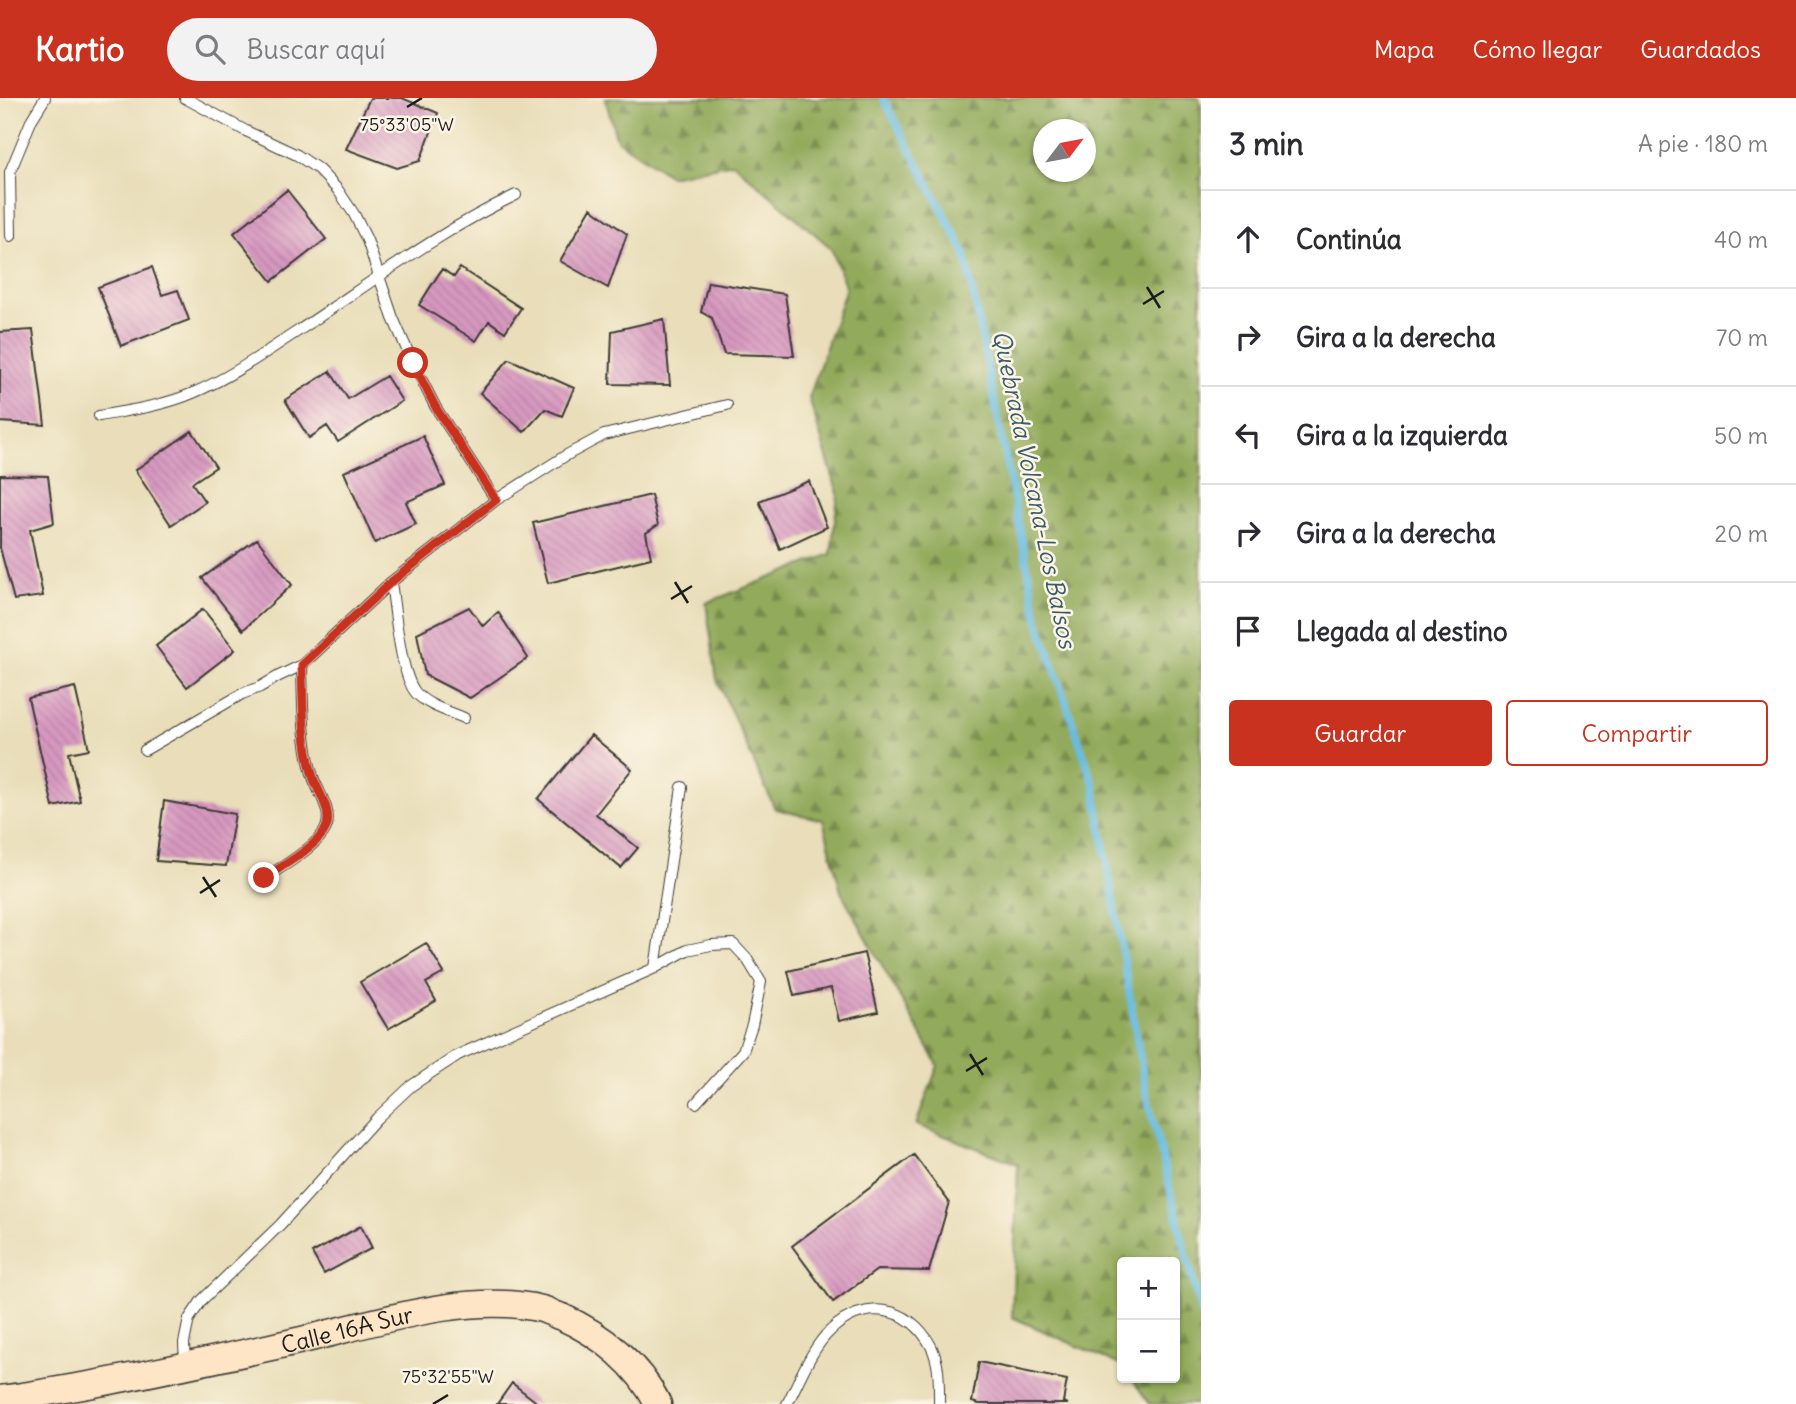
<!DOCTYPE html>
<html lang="es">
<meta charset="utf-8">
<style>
body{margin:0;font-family:Delius,sans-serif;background:#f2f2f3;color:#2b2b33}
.controls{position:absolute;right:21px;bottom:21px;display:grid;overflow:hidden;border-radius:7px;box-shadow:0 2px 5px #0004}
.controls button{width:63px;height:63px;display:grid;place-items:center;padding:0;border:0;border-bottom:2px solid #e1e1e2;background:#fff;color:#2b2b33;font:35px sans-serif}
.compass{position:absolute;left:1033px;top:21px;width:63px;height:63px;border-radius:50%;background:#fff;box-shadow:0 2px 5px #0004;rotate:58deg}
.stop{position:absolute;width:21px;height:21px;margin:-16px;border:5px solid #c8321e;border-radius:50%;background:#fff}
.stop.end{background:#c8321e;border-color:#fff;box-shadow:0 2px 7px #0008}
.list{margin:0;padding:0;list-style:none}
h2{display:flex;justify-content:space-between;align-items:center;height:91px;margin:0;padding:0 28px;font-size:30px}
h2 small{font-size:23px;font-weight:400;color:#7c7c81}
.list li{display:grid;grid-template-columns:46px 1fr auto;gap:21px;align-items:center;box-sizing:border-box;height:98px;padding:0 28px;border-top:2px solid #e1e1e2}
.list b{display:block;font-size:26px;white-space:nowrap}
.list em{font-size:23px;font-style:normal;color:#7c7c81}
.actions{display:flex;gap:14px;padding:21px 28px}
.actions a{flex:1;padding:16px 0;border:2px solid #c8321e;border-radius:7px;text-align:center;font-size:24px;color:#c8321e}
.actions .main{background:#c8321e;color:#fff}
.icon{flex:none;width:38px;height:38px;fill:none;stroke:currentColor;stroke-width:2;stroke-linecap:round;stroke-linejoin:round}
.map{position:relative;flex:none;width:1201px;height:1306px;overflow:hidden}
header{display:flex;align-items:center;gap:42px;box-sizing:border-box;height:98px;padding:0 35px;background:#c8321e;color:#fff}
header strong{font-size:33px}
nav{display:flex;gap:38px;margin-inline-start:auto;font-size:24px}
.search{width:490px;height:63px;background:#f2f2f3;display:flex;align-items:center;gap:18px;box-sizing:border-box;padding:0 24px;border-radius:38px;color:#7c7c81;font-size:26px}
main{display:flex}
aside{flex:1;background:#fff}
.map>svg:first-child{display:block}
</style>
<header>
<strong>Kartio</strong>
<div class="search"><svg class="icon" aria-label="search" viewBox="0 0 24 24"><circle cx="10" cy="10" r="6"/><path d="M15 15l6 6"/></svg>Buscar aquí</div>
<nav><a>Mapa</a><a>Cómo llegar</a><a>Guardados</a></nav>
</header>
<main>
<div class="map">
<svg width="1201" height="1306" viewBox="0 0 1201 1306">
<defs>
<pattern id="forest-firs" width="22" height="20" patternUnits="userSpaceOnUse" patternTransform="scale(1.75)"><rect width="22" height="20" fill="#92aa5c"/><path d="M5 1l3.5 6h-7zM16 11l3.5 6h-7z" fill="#768a4b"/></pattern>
<pattern id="building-back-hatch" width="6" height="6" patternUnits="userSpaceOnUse" patternTransform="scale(1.75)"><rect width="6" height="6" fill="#d798c0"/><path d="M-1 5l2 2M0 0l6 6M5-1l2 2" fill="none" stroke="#b882a4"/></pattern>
</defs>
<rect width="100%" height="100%" fill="#fcf5e5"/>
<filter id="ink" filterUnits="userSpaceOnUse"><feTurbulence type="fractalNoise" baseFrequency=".0143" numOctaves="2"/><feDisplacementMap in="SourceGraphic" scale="14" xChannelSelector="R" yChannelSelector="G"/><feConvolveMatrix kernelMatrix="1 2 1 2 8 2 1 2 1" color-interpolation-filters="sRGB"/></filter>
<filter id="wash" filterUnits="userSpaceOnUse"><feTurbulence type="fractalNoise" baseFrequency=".00686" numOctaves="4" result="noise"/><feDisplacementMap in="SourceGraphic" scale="28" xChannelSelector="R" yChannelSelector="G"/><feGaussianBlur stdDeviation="1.57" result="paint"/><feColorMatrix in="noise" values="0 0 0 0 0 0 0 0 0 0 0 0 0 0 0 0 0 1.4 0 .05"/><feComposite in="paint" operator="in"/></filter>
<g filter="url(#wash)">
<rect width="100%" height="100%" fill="#e9deb9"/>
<path fill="url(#forest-firs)" stroke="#57633c" stroke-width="2" fill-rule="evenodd" d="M605 0H1199L1201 9V1306H1150L1131 1280H1175V1164H1122V1268L1012 1219 1018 1066 916 1027 938 967 841 794 823 722 775 711 717 582 706 505 831 456 838 396 809 300 846 190 831 150 733 65 670 78 617 42ZM1044 32H1086V74H1044Z"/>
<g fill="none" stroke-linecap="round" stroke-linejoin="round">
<path stroke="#66bde3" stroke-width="7" d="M883 0 965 155 1038 522 1094 687 1146 994 1201 1215"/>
</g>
<g id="blocks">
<path fill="url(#building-back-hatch)" d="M370 0H402L438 15 420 63 397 70 346 51Z
M287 92 326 141 272 183 234 135Z
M591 110 627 136 608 190 560 163Z
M152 169 162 197 178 192 189 222 121 248 98 189Z
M460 170 521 210 505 234 489 223 476 243 419 207 442 171 454 179Z
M708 184 785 196 794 258 724 256 712 220 701 214Z
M664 221 670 287 610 286 612 233Z
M33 232 45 327 0 324V234Z
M509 261 574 290 562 318 545 311 524 334 480 295Z
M330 273 348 301 386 278 402 303 338 344 327 328 309 340 285 302Z
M192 333 216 369 192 385 205 404 171 427 135 372Z
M423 338 445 387 406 404 416 426 375 445 344 374Z
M0 377 48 378 54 425 30 432 43 498 14 502 0 450Z
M809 383 827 429 780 451 759 403Z
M651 397 658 427 646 435 651 460 548 485 533 425Z
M257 441 292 487 243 532 202 480Z
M469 509 483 528 498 514 528 560 470 600 425 577 417 535Z
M203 511 235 552 187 589 156 548Z
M75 589 89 651 69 655 80 703 53 709 28 600Z
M591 637 632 671 596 716 638 750 621 770 538 701Z
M164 703 235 716 226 768 156 763Z
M426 845 444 875 426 885 436 903 388 931 360 884Z
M864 855 878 914 839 923 831 890 794 898 788 873Z
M914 1057 949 1104 929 1173 877 1172 833 1204 792 1148Z
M361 1128 372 1150 324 1176 312 1155Z
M979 1264 1067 1282 1063 1304 1068 1306H979L972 1304Z
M512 1285 539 1306H497Z"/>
</g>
</g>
<g filter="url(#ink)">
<use href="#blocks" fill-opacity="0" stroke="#3b3934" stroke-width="2"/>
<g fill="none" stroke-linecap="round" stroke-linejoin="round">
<g stroke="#3b3934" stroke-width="12">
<path id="service" d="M185 0 246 33 297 57 318 71 338 92 354 116 367 142 393 220 413 265 436 310 496 402
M11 138 10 74 32 21 45 0
M99 318C131 312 163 308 193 295 231 279 264 255 298 233 369 186 438 134 516 97
M391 484C395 510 400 576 416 595 428 608 448 613 464 620
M145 652 242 596 260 589 279 578 302 567 391 484 496 402 565 358 604 337 727 307
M264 780C281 770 319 747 326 730 333 713 318 694 313 679 302 643 303 604 302 567
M655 870 682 689
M185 1265 184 1245 189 1221 202 1202 280 1127 377 1020 411 988 458 957 655 870 687 852 711 847 733 846 747 861 761 884 752 927 743 953 696 1005
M787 1306C799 1283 812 1249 831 1232 864 1201 909 1207 931 1248 940 1266 939 1286 939 1306"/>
</g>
<g stroke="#3b3934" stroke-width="29">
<g id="secondary">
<path id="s1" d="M0 1301C35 1297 70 1290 105 1284 171 1271 236 1257 302 1242 374 1225 469 1193 542 1211 549 1213 555 1217 562 1219 602 1237 638 1266 658 1306"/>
</g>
</g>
<use href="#service" stroke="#fff" stroke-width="10"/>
<use href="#secondary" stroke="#fde5c5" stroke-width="26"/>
</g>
</g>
<g fill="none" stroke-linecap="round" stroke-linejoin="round" filter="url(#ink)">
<path stroke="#c8321e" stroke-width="9" d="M264 780C281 769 318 748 326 730 333 713 318 694 313 679 302 643 303 604 302 567L391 484 496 402 436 310 413 265"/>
</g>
<path fill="none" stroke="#1c1c1c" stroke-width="2.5" d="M407 9 422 0M1147 189 1160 210M1143 206 1164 193M675 484 688 505M671 501 692 488M203 779 216 799M200 795 220 782M970 956 983 977M966 973 987 960M433 1306 448 1297"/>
<g text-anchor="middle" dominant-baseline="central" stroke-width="5" stroke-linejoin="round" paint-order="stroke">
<g font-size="23" fill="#1c1c1c" stroke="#fcf5e5">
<text stroke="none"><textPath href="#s1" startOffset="354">Calle 16A Sur</textPath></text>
</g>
<g font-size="24" font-style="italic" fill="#3a5c6c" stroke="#fcf5e5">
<text transform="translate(1035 391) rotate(78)">Quebrada Volcana-Los Balsos</text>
</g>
</g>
<g font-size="18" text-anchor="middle" fill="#1c1c1c" stroke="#fcf5e5" stroke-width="5" stroke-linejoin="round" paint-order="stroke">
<text x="407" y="33">75°33'05"W</text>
<text x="448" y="1285">75°32'55"W</text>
</g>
</svg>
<div class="controls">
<button>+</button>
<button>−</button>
</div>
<svg class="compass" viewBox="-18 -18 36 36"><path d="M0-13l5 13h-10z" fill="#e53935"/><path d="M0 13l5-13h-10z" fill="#7c7c81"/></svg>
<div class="stop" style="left:413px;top:265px"></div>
<div class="stop end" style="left:264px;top:780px"></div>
</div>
<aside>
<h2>3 min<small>A pie · 180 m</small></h2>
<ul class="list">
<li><svg class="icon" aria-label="ahead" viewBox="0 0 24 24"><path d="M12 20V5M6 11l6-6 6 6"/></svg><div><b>Continúa</b></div><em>40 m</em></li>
<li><svg class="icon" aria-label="right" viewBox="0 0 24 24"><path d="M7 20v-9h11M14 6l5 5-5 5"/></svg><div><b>Gira a la derecha</b></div><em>70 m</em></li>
<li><svg class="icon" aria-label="left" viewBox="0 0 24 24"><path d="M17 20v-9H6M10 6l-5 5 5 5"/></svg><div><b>Gira a la izquierda</b></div><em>50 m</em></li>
<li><svg class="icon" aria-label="right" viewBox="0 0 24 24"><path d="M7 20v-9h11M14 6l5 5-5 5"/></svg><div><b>Gira a la derecha</b></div><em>20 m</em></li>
<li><svg class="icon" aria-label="arrive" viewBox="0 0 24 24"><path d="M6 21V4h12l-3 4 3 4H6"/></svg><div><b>Llegada al destino</b></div></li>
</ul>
<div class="actions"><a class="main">Guardar</a><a>Compartir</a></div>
</aside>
</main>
